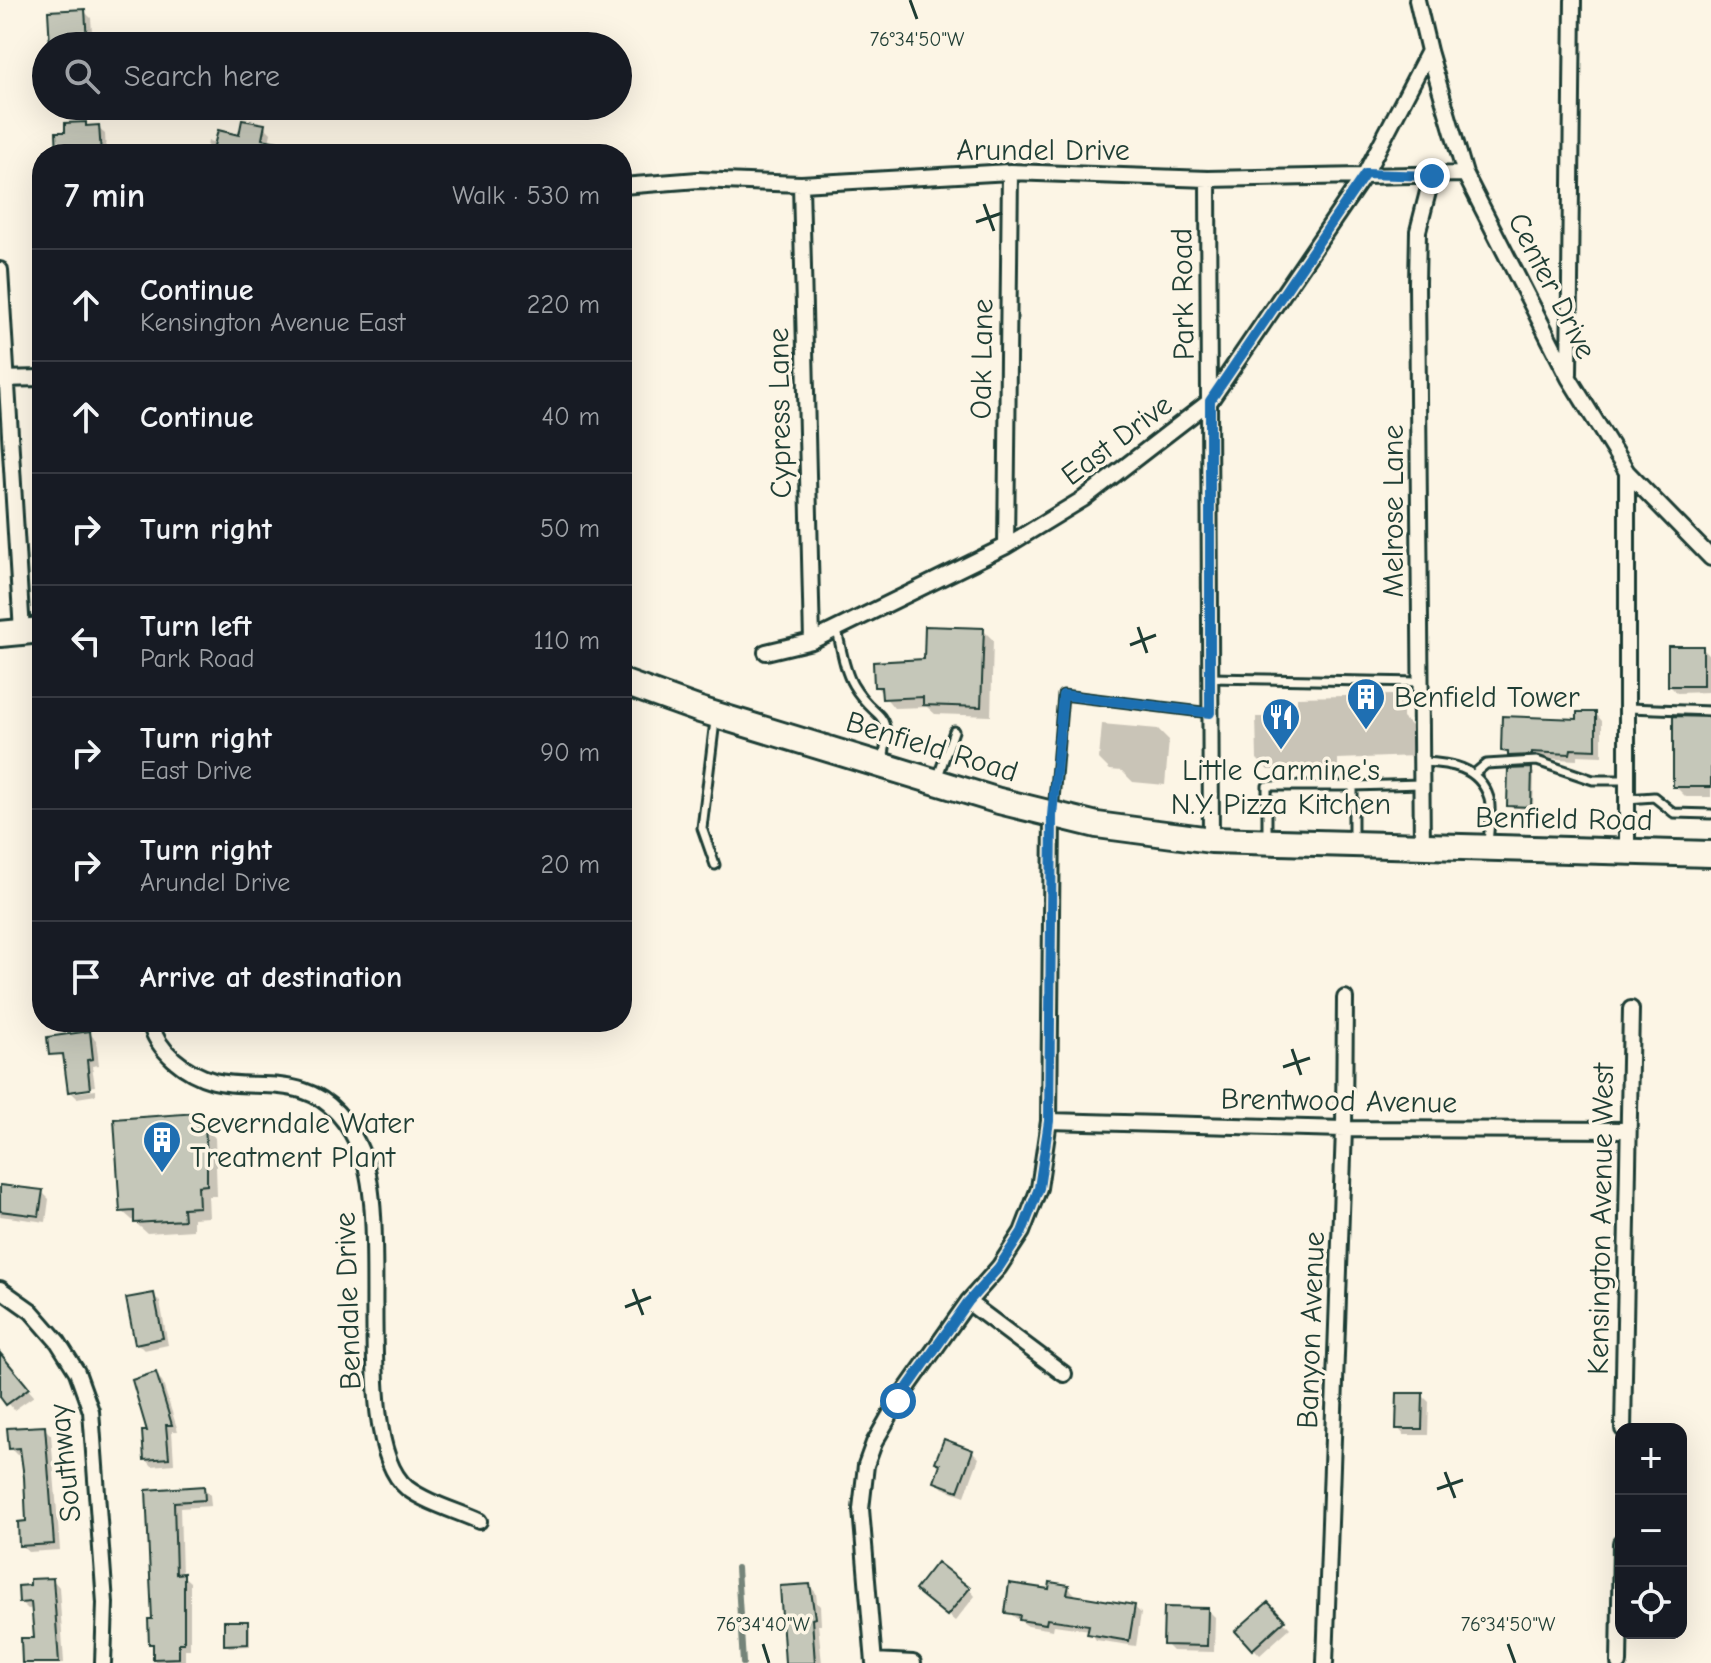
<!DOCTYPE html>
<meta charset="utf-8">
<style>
body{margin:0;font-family:"Comic Neue",sans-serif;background:#20242c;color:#f1f3f6}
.controls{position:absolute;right:24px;bottom:24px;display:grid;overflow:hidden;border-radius:16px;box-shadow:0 8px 32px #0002}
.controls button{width:72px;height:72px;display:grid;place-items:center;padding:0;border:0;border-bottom:2px solid #363941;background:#171b24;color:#f1f3f6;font:40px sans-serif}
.stop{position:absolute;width:24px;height:24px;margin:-18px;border:6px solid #1f6fb2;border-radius:50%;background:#fff}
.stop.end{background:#1f6fb2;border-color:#fff;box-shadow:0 2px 8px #0008}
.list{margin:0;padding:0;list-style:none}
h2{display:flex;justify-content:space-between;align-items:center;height:104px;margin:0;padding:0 32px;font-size:34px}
h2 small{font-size:26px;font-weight:400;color:#9ea1a6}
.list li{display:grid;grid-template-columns:52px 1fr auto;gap:24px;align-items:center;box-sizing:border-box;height:112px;padding:0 32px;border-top:2px solid #363941}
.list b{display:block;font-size:30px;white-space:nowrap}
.list p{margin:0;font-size:26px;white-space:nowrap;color:#9ea1a6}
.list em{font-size:26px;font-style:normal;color:#9ea1a6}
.icon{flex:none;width:44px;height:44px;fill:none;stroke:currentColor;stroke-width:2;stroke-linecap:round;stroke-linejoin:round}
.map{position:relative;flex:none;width:1711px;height:1663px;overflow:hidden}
.search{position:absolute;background:#171b24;box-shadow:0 8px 32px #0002;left:32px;top:32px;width:600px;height:88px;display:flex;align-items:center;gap:20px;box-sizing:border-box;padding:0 28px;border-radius:44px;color:#9ea1a6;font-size:30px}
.panel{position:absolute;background:#171b24;box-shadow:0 8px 32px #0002;left:32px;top:144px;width:600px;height:888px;border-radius:32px}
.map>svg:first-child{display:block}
</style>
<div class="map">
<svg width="1711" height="1663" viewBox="0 0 1711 1663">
<rect width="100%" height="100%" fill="#fcf5e5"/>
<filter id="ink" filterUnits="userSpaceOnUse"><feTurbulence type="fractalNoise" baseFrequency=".0125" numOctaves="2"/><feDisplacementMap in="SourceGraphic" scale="16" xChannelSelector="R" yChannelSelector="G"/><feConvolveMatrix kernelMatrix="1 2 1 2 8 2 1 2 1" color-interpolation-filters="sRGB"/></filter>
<g filter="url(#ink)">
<path fill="#0003" d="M84 11 91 18 93 46H52Z
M85 124 90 128H98L105 134 106 154H59L67 134Z
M264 126 271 133 269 142 295 154H206L208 141 217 143 241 137Z
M983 630 993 640 991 716 935 714 927 707 894 708 876 686Z
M1702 648 1709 655V692L1677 693 1670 686Z
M1392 695 1403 706V718L1414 729 1415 756 1338 759V769L1268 770 1257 759 1256 717H1297V697Z
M1596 714 1602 721V756L1577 755V760L1538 758 1517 762 1503 751Z
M1711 718V797H1686L1675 786Z
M1102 724 1158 729 1169 740 1165 785 1133 782 1122 771 1110 770 1099 759Z
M1531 770 1534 773 1533 809 1512 808 1509 805Z
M89 1033 96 1040 99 1065 92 1066 95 1086 73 1089V1093L96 1090V1095L77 1098 70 1091Z
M196 1115 215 1138 217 1196H208L209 1217 193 1218V1230L147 1233 122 1211Z
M42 1192 49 1199 46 1222 0 1216V1193Z
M153 1295 160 1302 168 1345 144 1350 137 1343Z
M0 1358 34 1396 14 1410 0 1393Z
M156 1375 162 1381 178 1431H172L174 1464 152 1466 146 1459Z
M1422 1395 1429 1402 1428 1435H1404L1398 1428Z
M44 1428 51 1435 60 1550 28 1552 21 1545 28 1523 23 1454 17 1455 10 1448Z
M972 1451 979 1458 965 1496 943 1488 936 1481 942 1466 938 1462Z
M203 1488 210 1495 211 1506 180 1508 182 1575 190 1582V1649H185V1663H155V1647L151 1643 155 1621 148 1491Z
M53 1580 59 1587 64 1663H24L36 1640 34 1608 28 1609 21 1602 32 1587Z
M810 1586 816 1593 817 1603 820 1606 821 1625H818L822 1663H786Z
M1068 1587 1075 1594 1074 1597 1134 1607 1141 1613 1136 1646 1096 1640 1090 1630 1054 1625 1053 1630 1028 1626 1007 1612 1051 1591Z
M969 1589 975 1596 955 1621 924 1596Z
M1268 1605 1290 1628 1260 1655 1238 1632Z
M1208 1610 1215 1617 1214 1652 1172 1651 1165 1644Z
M247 1623 250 1626V1646L229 1647 226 1644Z"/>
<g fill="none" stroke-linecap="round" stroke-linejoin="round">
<path stroke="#758479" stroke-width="6" d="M737 1568 743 1663"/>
</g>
<path fill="#c5c7b9" stroke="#1f3d34" stroke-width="2" d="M85 9 87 42 83 41V46H50L48 11Z
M242 120 265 124 262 139 301 146 300 154H212L218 130 239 135Z
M86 122V126L99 125 101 154H57L56 132H65V123Z
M925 626 984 628 981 707 923 705V697L882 699 881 687H874L873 662 924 659Z
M1668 646H1703V686H1668Z
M1577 712H1596V750L1571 749 1570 754 1532 752V755L1508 756V752L1501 751 1502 716 1577 719Z
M1673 716 1711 717V787H1673Z
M1532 768 1531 807 1507 806 1508 769Z
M90 1031 93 1059 87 1060 90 1089 68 1092 63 1054 49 1055 47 1037Z
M197 1113 198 1126 205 1125 207 1158V1185L198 1186 199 1207 183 1208 184 1220 134 1223V1211L120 1212 114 1119Z
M0 1185 43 1190 39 1216 0 1211Z
M154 1293 163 1338 135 1344 126 1298Z
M0 1353 29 1388 6 1405 0 1397Z
M156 1372 172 1425H166L169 1458 144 1460 142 1431H147L132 1380Z
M1397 1393H1423L1422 1429H1396Z
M45 1426 54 1544 19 1546 18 1522 26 1521 24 1477 20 1448 9 1449 7 1428Z
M944 1439 973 1450 958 1491 934 1482 940 1464 935 1462Z
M204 1486 205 1500 174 1502 176 1574 184 1573V1643H179V1658L153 1659V1644H149L148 1619H152L146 1490Z
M937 1562 970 1588 947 1616 915 1590Z
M53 1578 59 1663H22L21 1638H34L31 1602 19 1603 18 1586 30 1585V1579Z
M1050 1582 1069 1585 1067 1594 1135 1605 1129 1641 1087 1634 1089 1625 1047 1619 1046 1624 1019 1620 1020 1615 1005 1613 1009 1583 1049 1589Z
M810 1584 815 1618 812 1619 815 1663H785L780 1586Z
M1268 1602 1285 1620 1252 1650 1235 1631Z
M1164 1607 1208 1608 1207 1646 1163 1645Z
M224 1621H248V1644L224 1645Z"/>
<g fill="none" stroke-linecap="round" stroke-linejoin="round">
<g stroke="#1f3d34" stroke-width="13">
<path id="lane" d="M837 630C841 647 844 670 853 685 876 724 893 705 883 762
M1210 678 1420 682
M1628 708 1711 711
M715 721 702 828 715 865
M1422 762C1449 763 1479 766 1489 798 1492 811 1489 830 1488 843
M1474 774 1486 764 1537 761 1593 780H1627
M937 779 954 731
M1627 799 1654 797 1674 813 1711 814
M1053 812 1063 695 1210 713
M1267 838V786H1353
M1353 839V786L1421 784"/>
</g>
<g stroke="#1f3d34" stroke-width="20">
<path id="street" d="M1417 0 1429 51 1465 174 1569 378 1627 472 1711 558
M1208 179 1211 840
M801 184 812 641
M622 186 698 180 801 184 1010 172 1208 179 1465 174
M0 270 22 632
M1569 374 1573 0
M0 379 42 378
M1627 472V852
M1006 546 1010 172
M766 652 812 641 1006 546 1083 499 1210 401 1365 174 1429 51
M1422 848 1417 283 1418 231 1432 176
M150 1022C157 1051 185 1073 214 1081 243 1088 275 1081 304 1091 335 1101 352 1128 363 1156 391 1230 351 1443 407 1488 427 1503 457 1511 479 1521
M1049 1121 1344 1129 1628 1130
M0 1289 31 1311 58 1342 77 1372 91 1411 105 1603 103 1663
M968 1302 1064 1374
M1623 1429 1631 1009
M874 1661 913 1663
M874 1663 861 1509 866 1465 874 1443 898 1401 968 1302 999 1267 1022 1232 1039 1188 1049 1121 1052 816
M1325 1663 1344 1129 1345 998
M1619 1663 1621 1543"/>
</g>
<g stroke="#1f3d34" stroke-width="30">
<path id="primary" d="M0 634 42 630
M622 682 700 710 999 801 1097 825 1211 840 1711 854"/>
</g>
<use href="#lane" stroke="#fcf5e5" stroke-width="7"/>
<use href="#street" stroke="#fcf5e5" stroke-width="14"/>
<use href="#primary" stroke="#fcf5e5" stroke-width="24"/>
</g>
</g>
<g fill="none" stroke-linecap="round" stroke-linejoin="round" filter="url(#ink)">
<path stroke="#1f6fb2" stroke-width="10" d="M898 1401 968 1302 999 1267 1022 1232 1039 1188 1049 1121 1052 816 1063 695 1210 713V401L1365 174 1432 176"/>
</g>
<path fill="none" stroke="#1f3d34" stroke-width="3" d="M910 0 917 19M984 204 994 231M976 222 1002 213M1138 627 1147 653M1130 645 1156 635M1292 1049 1301 1075M1283 1067 1310 1058M633 1289 643 1315M625 1307 651 1297M1445 1472 1455 1498M1437 1489 1463 1480M763 1644 769 1663M1508 1644 1515 1663"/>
<defs>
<g id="building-pin" transform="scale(2)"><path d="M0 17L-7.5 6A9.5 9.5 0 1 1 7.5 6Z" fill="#1f6fb2" stroke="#fcf5e5"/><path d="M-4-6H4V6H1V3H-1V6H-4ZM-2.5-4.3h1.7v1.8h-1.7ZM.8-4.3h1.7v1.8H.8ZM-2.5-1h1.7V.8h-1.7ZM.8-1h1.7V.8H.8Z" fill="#fff"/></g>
<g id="restaurant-pin" transform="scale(2)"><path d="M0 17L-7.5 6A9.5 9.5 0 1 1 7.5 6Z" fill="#1f6fb2" stroke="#fcf5e5"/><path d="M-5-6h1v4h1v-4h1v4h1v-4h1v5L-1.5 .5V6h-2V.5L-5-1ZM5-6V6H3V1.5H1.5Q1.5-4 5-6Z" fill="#fff"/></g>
</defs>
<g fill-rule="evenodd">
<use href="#building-pin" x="1366" y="697"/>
<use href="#restaurant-pin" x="1281" y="717"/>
<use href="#building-pin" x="162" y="1140"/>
</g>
<g text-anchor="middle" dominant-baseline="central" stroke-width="7" stroke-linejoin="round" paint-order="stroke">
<g font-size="30" fill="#1f3d34" stroke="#fcf5e5">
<text x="1043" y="150">Arundel Drive</text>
<text transform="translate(1552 286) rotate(63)">Center Drive</text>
<text transform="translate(1183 294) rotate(-91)">Park Road</text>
<text transform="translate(982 359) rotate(-89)">Oak Lane</text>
<text transform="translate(780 413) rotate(-91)">Cypress Lane</text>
<text transform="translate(1117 440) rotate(-37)">East Drive</text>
<text transform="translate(1393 511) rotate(-90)">Melrose Lane</text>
<text transform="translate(932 747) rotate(17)">Benfield Road</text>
<text transform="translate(1564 819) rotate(1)">Benfield Road</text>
<text transform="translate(1339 1101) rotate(1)">Brentwood Avenue</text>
<text transform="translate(1601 1219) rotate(-89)">Kensington Avenue West</text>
<text transform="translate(348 1301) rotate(-92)">Bendale Drive</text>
<text transform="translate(1311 1330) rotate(-88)">Banyon Avenue</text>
<text transform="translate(65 1463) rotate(-96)">Southway</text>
</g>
<g font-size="30" fill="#1f3d34" stroke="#fcf5e5" text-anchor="start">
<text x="1394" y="697">Benfield Tower</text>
<text x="1281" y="770" text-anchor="middle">Little Carmine's<tspan x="1281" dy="34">N.Y. Pizza Kitchen</tspan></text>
<text x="190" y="1123">Severndale Water<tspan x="190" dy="34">Treatment Plant</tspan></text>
</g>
</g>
<g font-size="20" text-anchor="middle" fill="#1f3d34" stroke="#fcf5e5" stroke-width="7" stroke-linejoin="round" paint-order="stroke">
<text x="917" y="46">76°34'50"W</text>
<text x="763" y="1631">76°34'40"W</text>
<text x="1508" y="1631">76°34'50"W</text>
</g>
</svg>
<div class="controls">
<button>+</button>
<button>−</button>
<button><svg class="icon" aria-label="locate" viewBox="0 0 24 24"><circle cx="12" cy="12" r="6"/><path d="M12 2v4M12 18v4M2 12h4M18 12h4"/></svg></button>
</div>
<div class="stop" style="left:898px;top:1401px"></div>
<div class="stop end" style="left:1432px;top:176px"></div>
<div class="search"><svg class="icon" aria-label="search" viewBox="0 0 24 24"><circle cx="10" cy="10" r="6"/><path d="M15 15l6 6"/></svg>Search here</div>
<section class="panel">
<h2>7 min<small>Walk · 530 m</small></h2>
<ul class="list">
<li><svg class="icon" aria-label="ahead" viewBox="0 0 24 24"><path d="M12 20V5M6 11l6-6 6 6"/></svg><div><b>Continue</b><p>Kensington Avenue East</p></div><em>220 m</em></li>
<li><svg class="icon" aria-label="ahead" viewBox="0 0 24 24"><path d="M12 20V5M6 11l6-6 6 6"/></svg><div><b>Continue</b></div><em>40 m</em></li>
<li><svg class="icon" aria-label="right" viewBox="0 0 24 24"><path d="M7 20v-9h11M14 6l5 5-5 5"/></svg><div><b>Turn right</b></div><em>50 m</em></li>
<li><svg class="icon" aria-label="left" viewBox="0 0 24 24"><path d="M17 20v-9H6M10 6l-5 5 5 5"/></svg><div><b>Turn left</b><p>Park Road</p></div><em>110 m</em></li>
<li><svg class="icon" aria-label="right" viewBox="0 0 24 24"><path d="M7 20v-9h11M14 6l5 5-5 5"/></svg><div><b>Turn right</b><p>East Drive</p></div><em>90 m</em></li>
<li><svg class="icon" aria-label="right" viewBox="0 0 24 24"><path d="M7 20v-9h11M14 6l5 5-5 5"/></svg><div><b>Turn right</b><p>Arundel Drive</p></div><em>20 m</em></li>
<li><svg class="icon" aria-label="arrive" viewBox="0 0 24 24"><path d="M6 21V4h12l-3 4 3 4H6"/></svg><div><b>Arrive at destination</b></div></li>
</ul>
</section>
</div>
